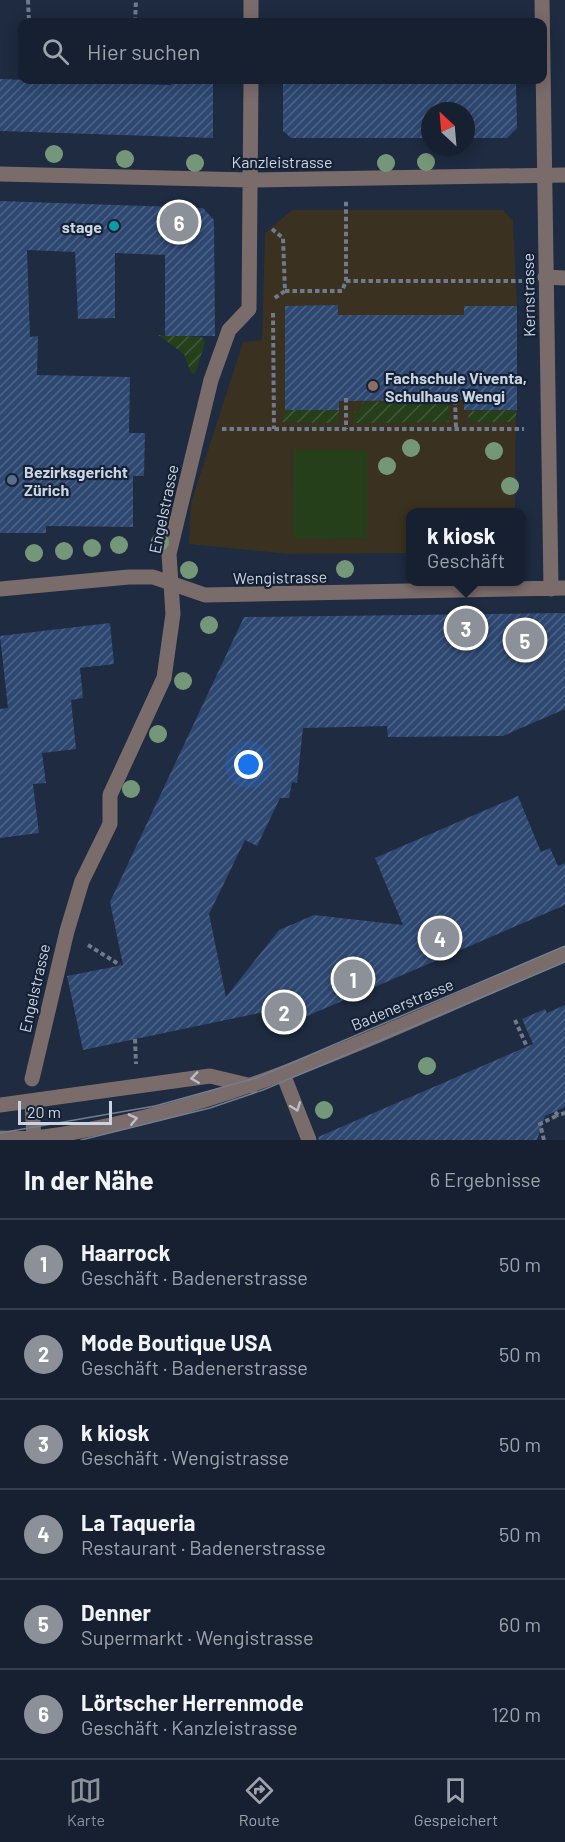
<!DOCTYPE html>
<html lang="de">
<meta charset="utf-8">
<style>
body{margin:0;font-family:Barlow,sans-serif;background:#1f2838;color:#f1f3f6}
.compass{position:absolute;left:421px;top:102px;width:54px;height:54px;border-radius:50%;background:#162030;box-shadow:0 3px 15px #0003;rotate:334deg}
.scale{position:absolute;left:18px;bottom:15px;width:94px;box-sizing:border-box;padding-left:6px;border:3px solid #cbd4e2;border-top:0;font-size:16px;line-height:21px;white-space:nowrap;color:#cbd4e2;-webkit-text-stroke:4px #152135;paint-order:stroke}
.you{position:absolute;left:249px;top:765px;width:21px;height:21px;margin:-15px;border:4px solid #fff;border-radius:50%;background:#1a73e8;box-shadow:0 0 0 9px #1a73e833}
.badge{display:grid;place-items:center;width:39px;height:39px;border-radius:50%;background:#8c9099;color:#fff;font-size:20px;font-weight:700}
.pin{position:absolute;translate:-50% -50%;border:3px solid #fff;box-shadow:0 2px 6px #0006}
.popup{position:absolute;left:406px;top:508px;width:120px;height:78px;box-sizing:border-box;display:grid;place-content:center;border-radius:12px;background:#162030;filter:drop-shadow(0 2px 4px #0005);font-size:20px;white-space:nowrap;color:#9ea3ab}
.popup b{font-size:22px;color:#f1f3f6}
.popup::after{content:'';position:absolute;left:50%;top:100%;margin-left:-12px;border:12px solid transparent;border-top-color:#162030}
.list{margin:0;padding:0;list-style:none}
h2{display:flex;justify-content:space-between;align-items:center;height:78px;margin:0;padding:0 24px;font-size:26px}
h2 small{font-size:20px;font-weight:400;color:#9ea3ab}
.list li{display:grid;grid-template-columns:39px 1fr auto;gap:18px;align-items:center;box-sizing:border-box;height:90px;padding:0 24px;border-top:2px solid #353e4c}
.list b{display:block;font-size:22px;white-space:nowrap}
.list p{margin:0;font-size:20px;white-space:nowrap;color:#9ea3ab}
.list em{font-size:20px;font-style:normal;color:#9ea3ab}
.icon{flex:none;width:33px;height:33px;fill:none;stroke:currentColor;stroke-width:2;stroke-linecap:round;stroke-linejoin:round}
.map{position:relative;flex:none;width:565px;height:1140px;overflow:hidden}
.search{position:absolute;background:#162030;box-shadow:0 3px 15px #0003;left:18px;right:18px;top:18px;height:66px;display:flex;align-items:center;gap:15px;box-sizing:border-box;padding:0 21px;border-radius:12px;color:#9ea3ab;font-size:22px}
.sheet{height:618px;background:#162030}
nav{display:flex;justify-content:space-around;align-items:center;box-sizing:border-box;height:84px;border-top:2px solid #353e4c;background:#162030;font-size:16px;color:#9ea3ab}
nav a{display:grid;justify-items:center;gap:3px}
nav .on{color:#8c9099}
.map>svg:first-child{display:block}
</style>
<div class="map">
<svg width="565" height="1140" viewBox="0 0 565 1140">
<defs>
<pattern id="garden-furrows" width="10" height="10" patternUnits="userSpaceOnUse" patternTransform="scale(1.5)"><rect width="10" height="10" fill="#243f1a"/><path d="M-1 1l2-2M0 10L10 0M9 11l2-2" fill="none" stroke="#425a3b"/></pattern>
<pattern id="building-hatch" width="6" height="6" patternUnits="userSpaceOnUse" patternTransform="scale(1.5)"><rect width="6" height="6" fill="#2f4872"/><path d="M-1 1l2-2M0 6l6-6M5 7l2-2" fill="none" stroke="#4c6286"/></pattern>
</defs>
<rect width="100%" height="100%" fill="#1e2b40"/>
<path fill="#3a3120" d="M292 210H503L513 221 517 306 515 512H410V553L288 554 189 544 191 503 243 342 262 340 265 233Z"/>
<path fill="#243f1a" d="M294 450H367V538L293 539Z"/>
<path fill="url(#garden-furrows)" d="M158 335 202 337 205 343 195 374 191 373 184 354Z
M448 401 449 422 354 423V411H359L363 402Z
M285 410H339L338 423 282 422Z
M517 410 515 422H467L470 411Z"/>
<path fill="url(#building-hatch)" d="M0 79 171 85V80H213V138L0 131Z
M283 80H333V84L463 83V80H516L517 128 507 138H466V111H430V138H291L283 131Z
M0 201 203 208 214 220 215 336H165V255L115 253V318L78 319 75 252 27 250 30 337 38 336 37 375 130 377 129 433H145L144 476H133V527L46 526V533H0Z
M338 305V315H464V306H517V410H464V400L339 401V410H285V306Z
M565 613V709L503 736 388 737 387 726 303 728 297 783 292 782 289 798H280L257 846 245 840 209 914 226 997 279 930 314 915 403 925 375 858 518 796 541 852 550 848 558 866 565 863V905L270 1032 264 1012 83 1050 67 976 123 965 110 902 244 617Z
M110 623 114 664 80 668 83 698 71 700 76 749 42 753 46 783 33 784 39 833 0 838V709L8 708 0 636Z
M565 1005V1107L545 1116 537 1140H319L318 1137 533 1044 522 1019 545 1009 547 1013Z"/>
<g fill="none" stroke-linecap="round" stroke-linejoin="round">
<path stroke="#6f7a8c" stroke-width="4" stroke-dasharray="4.5 3" stroke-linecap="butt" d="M28 0 29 22
M135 22 136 0
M272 229 283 238 285 291 273 299
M346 281H522
M285 291H342L346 281V200
M273 313 274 429
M346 398V429
M455 400 456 429
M222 429H524
M88 945 120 965
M515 1020 527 1047
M135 1039 136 1064
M555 1112 558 1115 565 1113
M544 1140 540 1124 558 1115"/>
<path stroke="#7b6c6c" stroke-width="15" d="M251 0V22
M542 0 551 589
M0 174 250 180 565 175
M545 277 565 278
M0 589 129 577H153L205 595 565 588
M283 1074 309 1140
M32 1079 67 931 82 881 110 824V795L164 678 173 614 169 554 211 380 229 330 249 309 251 80
M32 1101 34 1140
M0 1105 210 1076 252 1086
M0 1138C12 1138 25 1139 36 1138 224 1114 393 1027 565 954"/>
<path stroke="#737e8f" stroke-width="1.5" d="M0 1133 155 1106 256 1078 565 946
M81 1140 210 1108 263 1090 565 962"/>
</g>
<g fill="#759779">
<circle cx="54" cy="154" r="9"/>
<circle cx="125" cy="159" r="9"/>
<circle cx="426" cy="162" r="9"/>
<circle cx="195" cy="163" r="9"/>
<circle cx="386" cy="163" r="9"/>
<circle cx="411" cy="448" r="9"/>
<circle cx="494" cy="451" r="9"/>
<circle cx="387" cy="466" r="9"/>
<circle cx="510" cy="486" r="9"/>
<circle cx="160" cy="542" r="9"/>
<circle cx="119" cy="545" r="9"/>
<circle cx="92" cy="548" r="9"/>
<circle cx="64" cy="551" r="9"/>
<circle cx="34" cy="553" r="9"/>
<circle cx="345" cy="569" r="9"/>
<circle cx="189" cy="570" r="9"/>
<circle cx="209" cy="625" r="9"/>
<circle cx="183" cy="681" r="9"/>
<circle cx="158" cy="734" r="9"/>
<circle cx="131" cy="789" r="9"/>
<circle cx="427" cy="1066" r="9"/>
<circle cx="324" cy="1110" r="9"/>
</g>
<defs><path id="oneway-chevron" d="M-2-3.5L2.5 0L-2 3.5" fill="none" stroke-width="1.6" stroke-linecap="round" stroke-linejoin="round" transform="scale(1.5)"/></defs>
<g stroke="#bbbfca">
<use href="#oneway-chevron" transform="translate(195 1078) rotate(172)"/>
<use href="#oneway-chevron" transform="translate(296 1107) rotate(69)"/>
<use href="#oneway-chevron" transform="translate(133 1119) rotate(-13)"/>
</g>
<circle fill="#0f9aa8" stroke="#152135" stroke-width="2" cx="114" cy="226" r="6"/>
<circle fill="#8d6e63" stroke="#152135" stroke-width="2" cx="373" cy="386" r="6"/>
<circle fill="#5c6f8a" stroke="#152135" stroke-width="2" cx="12" cy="480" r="6"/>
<g text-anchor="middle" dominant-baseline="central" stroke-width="4.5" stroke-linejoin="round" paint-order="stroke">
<g font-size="16" fill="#cbd4e2" stroke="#152135">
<text x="282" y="161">Kanzleistrasse</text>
<text transform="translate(528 295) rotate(-91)">Kernstrasse</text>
<text transform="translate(163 509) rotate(-78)">Engelstrasse</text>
<text transform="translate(280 577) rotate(-1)">Wengistrasse</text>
<text transform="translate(34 988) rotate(-77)">Engelstrasse</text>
<text transform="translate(402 1004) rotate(-23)">Badenerstrasse</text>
</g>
<g font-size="16" font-weight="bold" fill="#cbd4e2" stroke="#152135" text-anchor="start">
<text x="102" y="226" text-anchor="end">stage</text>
<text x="385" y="377">Fachschule Viventa,<tspan x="385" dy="18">Schulhaus Wengi</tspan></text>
<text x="24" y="471">Bezirksgericht<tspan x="24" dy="18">Zürich</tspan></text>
</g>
</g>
</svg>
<svg class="compass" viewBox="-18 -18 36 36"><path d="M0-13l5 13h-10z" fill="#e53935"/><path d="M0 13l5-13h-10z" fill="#9ea3ab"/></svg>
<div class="scale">20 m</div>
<div class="you"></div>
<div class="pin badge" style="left:353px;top:979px">1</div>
<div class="pin badge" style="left:284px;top:1012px">2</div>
<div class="pin badge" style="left:466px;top:628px">3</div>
<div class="popup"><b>k kiosk</b>Geschäft</div>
<div class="pin badge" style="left:440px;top:938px">4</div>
<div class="pin badge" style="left:525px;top:640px">5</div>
<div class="pin badge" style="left:179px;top:222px">6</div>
<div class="search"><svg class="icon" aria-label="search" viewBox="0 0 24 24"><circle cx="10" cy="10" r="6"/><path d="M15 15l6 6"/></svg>Hier suchen</div>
</div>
<section class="sheet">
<h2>In der Nähe<small>6 Ergebnisse</small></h2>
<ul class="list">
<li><span class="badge">1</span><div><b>Haarrock</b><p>Geschäft · Badenerstrasse</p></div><em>50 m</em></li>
<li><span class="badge">2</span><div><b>Mode Boutique USA</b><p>Geschäft · Badenerstrasse</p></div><em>50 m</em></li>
<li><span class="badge">3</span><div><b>k kiosk</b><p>Geschäft · Wengistrasse</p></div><em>50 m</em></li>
<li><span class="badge">4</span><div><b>La Taqueria</b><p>Restaurant · Badenerstrasse</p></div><em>50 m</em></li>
<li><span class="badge">5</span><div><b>Denner</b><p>Supermarkt · Wengistrasse</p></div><em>60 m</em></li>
<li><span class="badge">6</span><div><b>Lörtscher Herrenmode</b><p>Geschäft · Kanzleistrasse</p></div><em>120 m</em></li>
</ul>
</section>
<nav>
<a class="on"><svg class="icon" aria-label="map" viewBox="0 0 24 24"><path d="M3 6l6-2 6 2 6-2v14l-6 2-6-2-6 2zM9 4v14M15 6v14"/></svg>Karte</a>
<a><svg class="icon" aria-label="directions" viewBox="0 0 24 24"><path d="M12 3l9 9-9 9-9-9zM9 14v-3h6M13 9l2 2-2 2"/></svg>Route</a>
<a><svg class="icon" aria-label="saved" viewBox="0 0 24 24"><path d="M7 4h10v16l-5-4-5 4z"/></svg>Gespeichert</a>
</nav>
